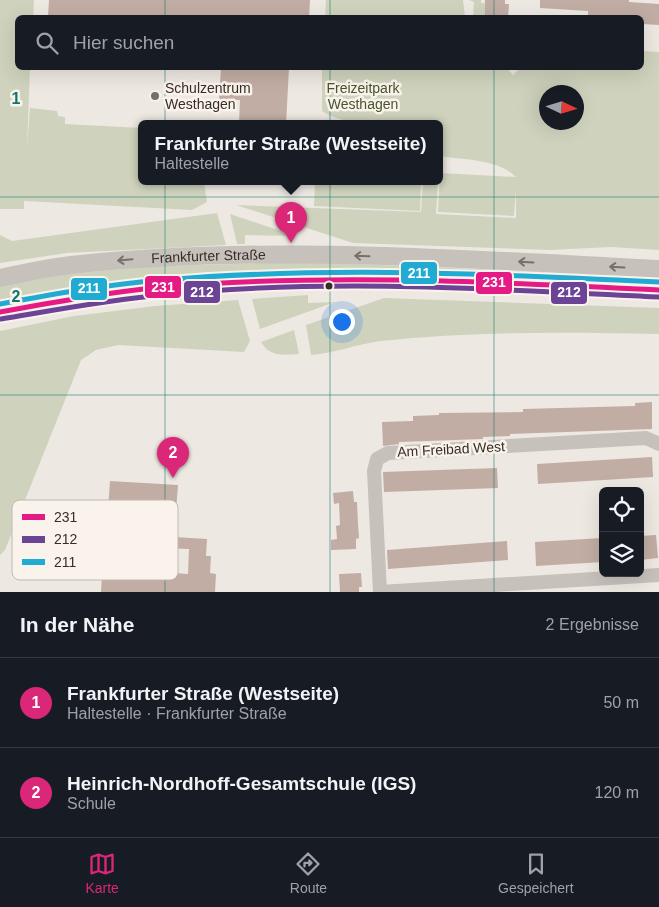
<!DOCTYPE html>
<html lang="de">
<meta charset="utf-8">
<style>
body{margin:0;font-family:Helvetica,sans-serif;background:#242831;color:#f1f3f6}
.controls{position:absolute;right:15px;bottom:15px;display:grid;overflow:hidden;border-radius:8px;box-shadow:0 5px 20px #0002}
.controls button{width:45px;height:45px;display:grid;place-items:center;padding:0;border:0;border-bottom:1px solid #363941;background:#171b24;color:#f1f3f6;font:25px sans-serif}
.compass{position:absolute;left:539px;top:85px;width:45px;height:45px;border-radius:50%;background:#171b24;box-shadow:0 5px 20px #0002;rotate:94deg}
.you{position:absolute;left:341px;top:321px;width:18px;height:18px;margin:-12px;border:4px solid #fff;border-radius:50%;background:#1a73e8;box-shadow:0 0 0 8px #1a73e833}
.badge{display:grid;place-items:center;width:32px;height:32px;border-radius:50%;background:#db2777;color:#fff;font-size:16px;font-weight:700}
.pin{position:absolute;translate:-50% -41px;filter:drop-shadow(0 1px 2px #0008)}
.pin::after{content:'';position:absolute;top:26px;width:18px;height:15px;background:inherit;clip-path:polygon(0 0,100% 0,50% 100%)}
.popup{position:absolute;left:138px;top:120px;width:305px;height:65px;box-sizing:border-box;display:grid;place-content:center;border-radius:8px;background:#171b24;filter:drop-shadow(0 1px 4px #0005);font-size:16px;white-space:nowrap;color:#9ea1a6}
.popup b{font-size:19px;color:#f1f3f6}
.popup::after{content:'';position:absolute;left:50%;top:100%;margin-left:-10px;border:10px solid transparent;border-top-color:#171b24}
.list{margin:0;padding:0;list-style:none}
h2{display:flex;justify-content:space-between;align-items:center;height:65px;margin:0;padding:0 20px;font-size:21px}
h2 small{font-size:16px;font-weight:400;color:#9ea1a6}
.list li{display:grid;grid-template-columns:32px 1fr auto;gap:15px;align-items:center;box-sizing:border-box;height:90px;padding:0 20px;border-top:1px solid #363941}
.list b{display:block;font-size:19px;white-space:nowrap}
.list p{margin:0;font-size:16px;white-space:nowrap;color:#9ea1a6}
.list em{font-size:16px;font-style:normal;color:#9ea1a6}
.icon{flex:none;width:28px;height:28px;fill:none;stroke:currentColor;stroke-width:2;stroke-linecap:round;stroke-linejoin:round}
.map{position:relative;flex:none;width:659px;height:592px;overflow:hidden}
.search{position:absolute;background:#171b24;box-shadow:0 5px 20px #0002;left:15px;right:15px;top:15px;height:55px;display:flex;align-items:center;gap:12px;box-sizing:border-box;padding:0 18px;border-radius:8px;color:#9ea1a6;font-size:19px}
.sheet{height:245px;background:#171b24}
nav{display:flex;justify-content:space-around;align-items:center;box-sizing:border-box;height:70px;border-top:1px solid #363941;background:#171b24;font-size:14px;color:#9ea1a6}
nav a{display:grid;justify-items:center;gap:2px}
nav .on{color:#db2777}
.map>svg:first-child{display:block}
</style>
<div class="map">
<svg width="659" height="592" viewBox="0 0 659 592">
<rect width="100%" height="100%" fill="#eee8e2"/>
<path fill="#cfd3bd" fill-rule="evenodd" d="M0 0H34L33 17 18 18V68H30L27 148 30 108 57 111 58 116 65 117V124L142 128V182H204L207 202 192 210 24 201V209H0Z
M326 0H463L465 17H325Z
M469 0H481V3H485V17H473L474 2Z
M642 51 659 52V250L611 247 550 250 353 243 236 205 421 212 423 182H438L436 214 516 218V189L514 216 438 212 440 173 516 177C498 159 464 160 440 156V124H351C342 118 331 118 322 111V68H507L513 75 520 68H642ZM546 92H576V122H546Z
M315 182H421L420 211 314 206Z
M217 213 226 245 67 253 0 263V235L12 241Z
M230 214 296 236 245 235V244H237Z
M309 262 659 277V282L480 274 0 305V286L68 274 156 266Z
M308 295V303L335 302 260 329 252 299Z
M384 298 659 308V334C567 332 473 331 381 341 357 344 335 353 311 355L306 325Z
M238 300 250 341 244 352 118 345 96 350 81 360 5 550 0 555V331L74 316 155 306Z
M294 330 299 354C283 355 270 357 261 342Z"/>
<path fill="#c1ada4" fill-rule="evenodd" d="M49 0H310L309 18 48 17Z
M485 0H505V4H509L508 18H485Z
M540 0H629V2L659 4V25L642 24V18H588V11L540 8Z
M221 68H289L286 124H239L240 100H219Z
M652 402V429L510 434V436L483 437V439L399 442V444L383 446 382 422 413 421V416L439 415V413L523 412V409L635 406V403Z
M652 457 653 477 538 484 537 464Z
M497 468 498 488 384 492 383 472Z
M110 481 178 485 174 537 207 539 206 556H211L210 573 216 574 215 592H101L103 557 76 555 78 509 108 510ZM162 548 189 549 188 574 160 572Z
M353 491 354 502H357L358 524 359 538 356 539V549L331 550V540L337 539 336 526 340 525 339 503 334 504 333 493Z
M656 535 658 558 640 560V536Z
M603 538V562L536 566 535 542Z
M507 541 508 560 388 569 387 550Z
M361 573 362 587H359V592H340L339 574Z"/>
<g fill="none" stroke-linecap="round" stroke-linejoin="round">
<path stroke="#c7c1bb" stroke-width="14" d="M380 592 374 471 377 459 388 453 646 438 659 444
M380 592 659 575"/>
<g stroke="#c7c1bb" stroke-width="18">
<path id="s1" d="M0 278C23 273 47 268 71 265 266 244 463 259 659 269"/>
<path d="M0 312C215 265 441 279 659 290"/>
</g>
<g stroke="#faf3eb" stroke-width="9">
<path id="bus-1" d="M0 312C55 302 109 292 164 287 329 273 494 282 659 290"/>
</g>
<g stroke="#faf3eb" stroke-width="9">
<path id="bus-2" d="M1 319C55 310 108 300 162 295 327 278 494 289 659 297"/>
</g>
<g stroke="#faf3eb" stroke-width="9">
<path id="bus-3" d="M0 304C54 294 109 284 164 280 329 266 494 274 659 282"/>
</g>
<use href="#bus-1" stroke="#e51b85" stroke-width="5"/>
<use href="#bus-2" stroke="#6c4495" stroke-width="5"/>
<use href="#bus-3" stroke="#21abd2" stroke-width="5"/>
</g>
<defs><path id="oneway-shaft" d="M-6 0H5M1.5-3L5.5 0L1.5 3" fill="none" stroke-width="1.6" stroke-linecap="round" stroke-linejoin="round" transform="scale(1.25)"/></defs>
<g stroke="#78706b">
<use href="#oneway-shaft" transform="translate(362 256) rotate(-178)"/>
<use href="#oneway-shaft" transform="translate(125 260) rotate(175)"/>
<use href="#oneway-shaft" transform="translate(526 262) rotate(-177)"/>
<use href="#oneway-shaft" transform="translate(617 267) rotate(-177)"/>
</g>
<path fill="none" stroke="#0f766e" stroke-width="1" stroke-opacity="0.55" d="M165 0V18M330 0V18M494 0V18M165 68V592M330 68V592M494 68V592M0 197H659M0 395H659"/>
<circle fill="#786f6a" stroke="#faf3eb" stroke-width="2" cx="155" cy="96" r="5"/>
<circle fill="#382e29" stroke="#faf3eb" stroke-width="2" cx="329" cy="286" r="4.5"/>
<g text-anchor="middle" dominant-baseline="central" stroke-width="5" stroke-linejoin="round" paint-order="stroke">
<g font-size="14" fill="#382e29" stroke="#faf3eb" text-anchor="start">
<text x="165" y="88">Schulzentrum<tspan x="165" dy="16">Westhagen</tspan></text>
</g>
<g font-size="14" fill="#47552e" stroke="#faf3eb">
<text x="363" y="88">Freizeitpark<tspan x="363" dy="16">Westhagen</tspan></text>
</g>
<g font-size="14" fill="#382e29" stroke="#faf3eb">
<text stroke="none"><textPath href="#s1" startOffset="210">Frankfurter Straße</textPath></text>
<text transform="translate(451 449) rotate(-3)">Am Freibad West</text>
</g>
</g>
<rect x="12" y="500" width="166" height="80" rx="8" fill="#faf3eb" stroke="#c0b8b1" stroke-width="1"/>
<rect x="22" y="514" width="23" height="6" fill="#e51b85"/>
<rect x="22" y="536" width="23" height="7" fill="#6c4495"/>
<rect x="22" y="559" width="23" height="6" fill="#21abd2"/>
<g font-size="14" fill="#382e29">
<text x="54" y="522">231</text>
<text x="54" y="544">212</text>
<text x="54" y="567">211</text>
</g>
<g font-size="16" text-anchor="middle" font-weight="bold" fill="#0f766e" stroke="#faf3eb" stroke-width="5" stroke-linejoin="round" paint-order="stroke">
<text x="16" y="104">1</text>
<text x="16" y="302">2</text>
</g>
<g stroke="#faf3eb" stroke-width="2">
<rect x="400" y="261" width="38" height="24" rx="5" fill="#21abd2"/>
<rect x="475" y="271" width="38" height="24" rx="5" fill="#e51b85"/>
<rect x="144" y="275" width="38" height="24" rx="5" fill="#e51b85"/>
<rect x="70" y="277" width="38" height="24" rx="5" fill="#21abd2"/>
<rect x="183" y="280" width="38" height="24" rx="5" fill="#6c4495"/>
<rect x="550" y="281" width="38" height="24" rx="5" fill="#6c4495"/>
</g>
<g font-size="14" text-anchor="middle" font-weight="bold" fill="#fff">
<text x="419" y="278">211</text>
<text x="494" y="287">231</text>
<text x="163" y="292">231</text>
<text x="89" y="293">211</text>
<text x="202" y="297">212</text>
<text x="569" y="297">212</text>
</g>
</svg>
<div class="controls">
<button><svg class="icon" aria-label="locate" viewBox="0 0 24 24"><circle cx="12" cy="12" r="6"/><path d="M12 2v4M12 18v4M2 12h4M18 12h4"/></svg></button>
<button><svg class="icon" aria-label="layers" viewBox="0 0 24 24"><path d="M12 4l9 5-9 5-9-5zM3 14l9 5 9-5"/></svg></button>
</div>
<svg class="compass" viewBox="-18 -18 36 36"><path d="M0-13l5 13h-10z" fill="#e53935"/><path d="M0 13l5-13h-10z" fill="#9ea1a6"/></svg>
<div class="you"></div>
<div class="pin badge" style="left:291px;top:243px">1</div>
<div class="popup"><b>Frankfurter Straße (Westseite)</b>Haltestelle</div>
<div class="pin badge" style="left:173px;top:478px">2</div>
<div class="search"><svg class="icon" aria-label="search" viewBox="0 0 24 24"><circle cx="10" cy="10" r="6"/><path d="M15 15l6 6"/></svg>Hier suchen</div>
</div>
<section class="sheet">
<h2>In der Nähe<small>2 Ergebnisse</small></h2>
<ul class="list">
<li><span class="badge">1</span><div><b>Frankfurter Straße (Westseite)</b><p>Haltestelle · Frankfurter Straße</p></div><em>50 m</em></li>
<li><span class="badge">2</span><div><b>Heinrich-Nordhoff-Gesamtschule (IGS)</b><p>Schule</p></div><em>120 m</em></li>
</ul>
</section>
<nav>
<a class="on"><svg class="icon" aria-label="map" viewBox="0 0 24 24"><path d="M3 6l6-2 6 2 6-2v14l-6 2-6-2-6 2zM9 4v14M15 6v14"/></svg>Karte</a>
<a><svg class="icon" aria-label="directions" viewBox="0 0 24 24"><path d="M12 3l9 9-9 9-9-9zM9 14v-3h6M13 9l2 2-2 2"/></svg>Route</a>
<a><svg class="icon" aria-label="saved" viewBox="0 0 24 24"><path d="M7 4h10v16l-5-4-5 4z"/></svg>Gespeichert</a>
</nav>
